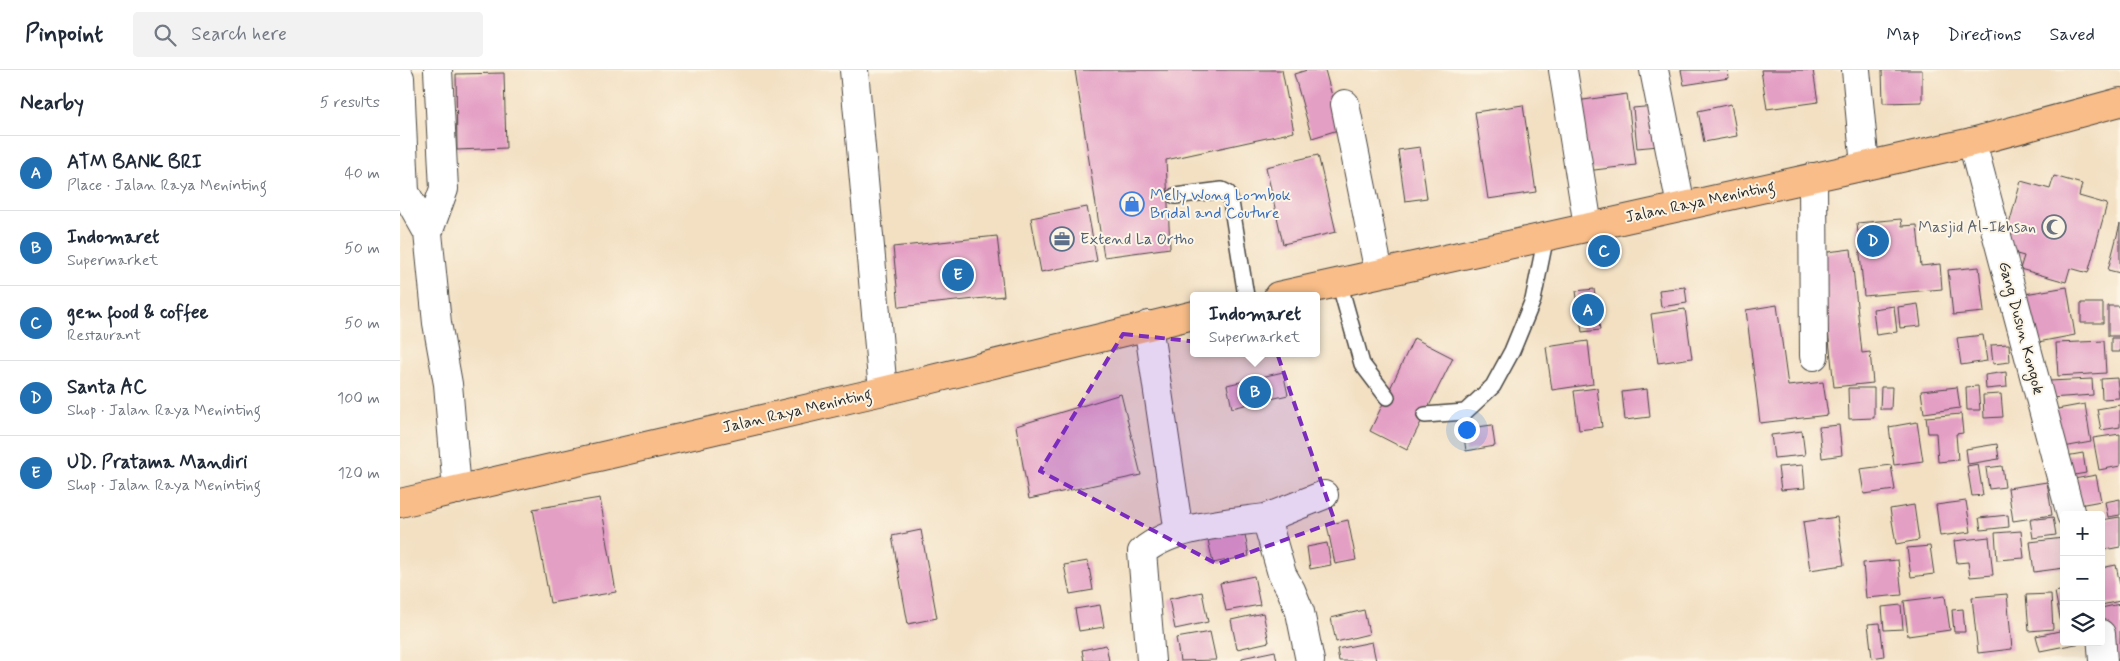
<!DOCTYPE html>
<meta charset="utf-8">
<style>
body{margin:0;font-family:Mynerve,sans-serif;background:#f2f2f3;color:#1f2937}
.controls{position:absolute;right:15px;bottom:15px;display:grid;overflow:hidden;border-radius:5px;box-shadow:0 5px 20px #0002}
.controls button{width:45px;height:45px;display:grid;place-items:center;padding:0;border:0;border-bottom:1px solid #e0e1e3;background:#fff;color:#1f2937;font:25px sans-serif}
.you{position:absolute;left:1066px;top:359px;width:18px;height:18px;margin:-12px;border:4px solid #fff;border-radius:50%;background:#1a73e8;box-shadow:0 0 0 8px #1a73e833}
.badge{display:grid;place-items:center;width:32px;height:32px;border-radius:50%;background:#1f6fb2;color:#fff;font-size:16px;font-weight:700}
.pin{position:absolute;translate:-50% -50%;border:2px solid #fff;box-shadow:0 1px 5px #0006}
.popup{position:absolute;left:790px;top:222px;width:130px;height:65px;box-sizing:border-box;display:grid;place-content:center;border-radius:5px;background:#fff;filter:drop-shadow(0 1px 4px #0005);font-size:16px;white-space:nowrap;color:#747a83}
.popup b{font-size:19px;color:#1f2937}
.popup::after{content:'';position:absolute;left:50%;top:100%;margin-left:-10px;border:10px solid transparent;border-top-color:#fff}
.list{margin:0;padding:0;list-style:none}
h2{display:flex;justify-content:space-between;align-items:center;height:65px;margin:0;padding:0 20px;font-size:21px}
h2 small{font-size:16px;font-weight:400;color:#747a83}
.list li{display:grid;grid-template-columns:32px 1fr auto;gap:15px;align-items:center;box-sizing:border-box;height:75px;padding:0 20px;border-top:1px solid #e0e1e3}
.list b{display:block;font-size:19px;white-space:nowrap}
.list p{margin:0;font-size:16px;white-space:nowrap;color:#747a83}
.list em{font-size:16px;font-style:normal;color:#747a83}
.icon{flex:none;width:28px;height:28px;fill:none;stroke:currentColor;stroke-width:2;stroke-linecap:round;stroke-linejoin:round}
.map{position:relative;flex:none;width:1720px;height:591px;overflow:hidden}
header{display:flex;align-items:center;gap:30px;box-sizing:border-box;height:70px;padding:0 25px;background:#fff;border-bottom:1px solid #e0e1e3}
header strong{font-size:24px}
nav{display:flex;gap:28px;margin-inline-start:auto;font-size:18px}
.search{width:350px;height:45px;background:#f2f2f3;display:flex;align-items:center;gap:12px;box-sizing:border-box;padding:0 18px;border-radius:5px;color:#747a83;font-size:19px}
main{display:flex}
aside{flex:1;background:#fff}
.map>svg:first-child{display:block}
</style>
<header>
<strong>Pinpoint</strong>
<div class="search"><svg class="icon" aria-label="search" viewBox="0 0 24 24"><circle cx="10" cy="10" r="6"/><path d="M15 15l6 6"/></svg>Search here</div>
<nav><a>Map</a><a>Directions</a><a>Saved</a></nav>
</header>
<main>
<aside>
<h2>Nearby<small>5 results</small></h2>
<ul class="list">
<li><span class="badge">A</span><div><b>ATM BANK BRI</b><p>Place · Jalan Raya Meninting</p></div><em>40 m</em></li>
<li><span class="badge">B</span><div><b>Indomaret</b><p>Supermarket</p></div><em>50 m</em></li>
<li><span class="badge">C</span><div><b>gem food &amp; coffee</b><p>Restaurant</p></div><em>50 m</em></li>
<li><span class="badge">D</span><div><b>Santa AC</b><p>Shop · Jalan Raya Meninting</p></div><em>100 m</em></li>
<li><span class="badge">E</span><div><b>UD. Pratama Mandiri</b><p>Shop · Jalan Raya Meninting</p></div><em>120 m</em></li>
</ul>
</aside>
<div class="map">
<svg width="1720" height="591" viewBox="0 0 1720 591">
<rect width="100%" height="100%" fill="#fcf5e5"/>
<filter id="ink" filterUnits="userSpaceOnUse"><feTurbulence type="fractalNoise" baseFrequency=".02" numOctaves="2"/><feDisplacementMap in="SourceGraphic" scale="10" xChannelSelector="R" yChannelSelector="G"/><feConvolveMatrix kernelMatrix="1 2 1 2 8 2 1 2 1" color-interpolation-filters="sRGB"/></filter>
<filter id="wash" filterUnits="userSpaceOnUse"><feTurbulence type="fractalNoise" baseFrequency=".0096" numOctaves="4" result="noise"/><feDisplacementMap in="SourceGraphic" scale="20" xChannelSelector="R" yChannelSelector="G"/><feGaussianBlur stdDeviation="1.12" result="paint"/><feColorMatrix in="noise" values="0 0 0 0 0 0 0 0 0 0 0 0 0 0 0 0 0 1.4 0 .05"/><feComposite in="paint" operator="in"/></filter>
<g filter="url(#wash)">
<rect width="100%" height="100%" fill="#f3e0c3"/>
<g id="blocks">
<path fill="#e49fc5" d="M675 0H882L894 62 766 90 770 178 704 187Z
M907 0H925L941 59 912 68 894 4Z
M1281 0H1328L1329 8 1284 15Z
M1361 0H1413L1418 32 1367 39Z
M1482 0H1522V32L1483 33Z
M104 3 106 78 57 80 56 4Z
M1227 24 1236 95 1186 101 1176 31Z
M1331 34 1337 66 1304 72 1298 41Z
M1123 35 1136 122 1088 129 1075 42Z
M1255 36 1259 76 1237 78 1233 38Z
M1020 77 1027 128 1005 131 998 80Z
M918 85 936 162 883 174 866 97Z
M1654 106 1682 114 1679 126 1707 134 1688 203 1670 198 1666 212 1620 199 1624 186 1602 180 1621 111 1650 119Z
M687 137 697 191 641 202 631 148Z
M1501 149 1502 156 1517 155 1521 196 1540 194 1542 219 1464 226 1457 153Z
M1720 154V203L1708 200Z
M597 166 604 226 499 237 493 177Z
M1451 179 1462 283 1470 282 1473 313 1434 317 1420 183Z
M1579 197 1584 242 1553 245 1548 200Z
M1285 217 1287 233 1261 237 1259 220Z
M1667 217 1675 265 1633 273 1625 224Z
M1194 219 1200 260 1182 262 1176 221Z
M1681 233H1703V253H1681Z
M1518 234 1521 256 1500 258 1498 237Z
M1377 235 1388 316 1423 312 1428 345 1360 353 1346 240Z
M1494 236 1497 262 1476 265 1473 239Z
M1708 236H1720V266H1708Z
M1285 239 1292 288 1258 293 1251 244Z
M1583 265 1587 291 1561 295 1557 268Z
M1014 268 1053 288 1007 380 970 361Z
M1711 268H1720V282H1711Z
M1188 271 1193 314 1152 320 1146 277Z
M1704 271 1706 303 1658 306 1656 273Z
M1609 274 1610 292 1593 294 1591 275Z
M883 302 888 325 832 338 827 315Z
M1606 302 1607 317 1586 319 1585 305Z
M1717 308 1719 328 1702 329 1701 309Z
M1692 309 1693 325 1650 328 1649 311Z
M1578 316 1580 340H1567L1566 317Z
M1481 317H1492L1491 339H1480Z
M1557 317 1560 338 1524 343 1521 321Z
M1197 318 1202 357 1179 360 1174 321Z
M1448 318H1474V348L1449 349Z
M1247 319 1250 347 1225 350 1222 322Z
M721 324 741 405 629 429 616 356Z
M1601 324 1603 347 1584 348 1583 325Z
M1685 334 1691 372 1658 378 1652 340Z
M1720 335V357L1701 360 1697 339Z
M1561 344 1563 363 1556 364 1558 390 1538 392 1536 363H1528L1526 347Z
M1517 352 1523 391 1494 395 1489 357Z
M1092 355 1095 376 1066 381 1063 359Z
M1439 355 1442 385 1422 388 1419 357Z
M1402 361 1405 385 1374 388 1371 365Z
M1720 364V396L1699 400 1693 368Z
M1597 374 1599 389 1568 394 1566 379Z
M1683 383 1686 403 1663 407 1660 387Z
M1578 394 1583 425 1572 426 1567 396Z
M1403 395 1405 418 1381 420 1378 397Z
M1491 395 1495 420 1464 424 1460 399Z
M1602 396 1605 417 1589 419 1586 398Z
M1696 405 1701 431 1679 435 1674 409Z
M1647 412 1652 445 1613 451 1608 418Z
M200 428 216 522 150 533 133 439Z
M1720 429V445L1708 447 1705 432Z
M1566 431 1571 462 1540 466 1536 435Z
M1514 435 1519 470 1496 474 1490 439Z
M1608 445 1609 457 1581 460 1579 448Z
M1437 447 1444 495 1410 500 1403 452Z
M1653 447 1656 465 1633 468 1630 450Z
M1720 447V477L1704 480 1701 450Z
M948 450 956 490 935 494 927 455Z
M843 454 849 486 813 493 806 461Z
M521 460 537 548 508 554 492 466Z
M1621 461 1624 488 1597 490 1595 463Z
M1589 467 1593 505 1570 507 1568 492 1557 493 1554 471Z
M1663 468 1664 498 1634 502 1630 472Z
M927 473 931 495 910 499 907 477Z
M1530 476 1534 504 1511 507 1507 478Z
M1498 490 1502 525 1466 528 1463 493Z
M688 491 693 520 670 524 664 495Z
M1716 495 1720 515V531L1701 535V498Z
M854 506 860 535 826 541 820 513Z
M1664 520V553H1661L1655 522Z
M802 522 808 552 775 559 769 529Z
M1607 524 1612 579 1578 583 1572 527Z
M1651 524 1653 559 1629 561 1626 525Z
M1545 526 1550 560 1508 566 1504 531Z
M1720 534V589L1709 591 1701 538Z
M700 535 704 557 679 561 675 539Z
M1501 535 1503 559 1484 560 1482 537Z
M1563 539 1565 562H1554L1552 540Z
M964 540 969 564 936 572 931 548Z
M863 543 869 572 837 579 831 550Z
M1480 553 1484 586 1472 588 1468 554Z
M1664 560V572L1681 573 1640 581 1636 566Z
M810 562 816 590 780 591 776 568Z
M972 572 976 591H939L937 579Z
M706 575 709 591H684L682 580Z
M875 581 877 591H842V588Z"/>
</g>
</g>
<g filter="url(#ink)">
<use href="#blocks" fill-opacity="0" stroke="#494642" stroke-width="1"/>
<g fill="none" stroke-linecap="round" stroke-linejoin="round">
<g stroke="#494642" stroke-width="18">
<path id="lane" d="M775 126 822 120 828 123 831 132 846 226
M939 212 962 294 987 327
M1025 345 1065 342 1093 316 1112 281 1133 230 1146 166"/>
</g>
<g stroke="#494642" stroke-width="30">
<path id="street" d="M454 0 483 321
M1163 0 1188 156
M1254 0 1281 136
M1456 0 1465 96
M0 8 5 122 28 163 37 253 48 314 57 420
M945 34 979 203
M1572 72 1671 445
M1413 107 1414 286
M28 163 44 119 38 0
M748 255 779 463
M866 448 924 425
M1701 564 1703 591
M751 591 742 482C772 456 828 453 866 448L882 504 891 520 900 542 910 591"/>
</g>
<g stroke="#494642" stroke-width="30">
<path id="highway" d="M878 226 1465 96 1572 72 1720 32
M0 433 483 321 794 245"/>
</g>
<use href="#lane" stroke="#fff" stroke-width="15"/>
<use href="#street" stroke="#fff" stroke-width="28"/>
<use href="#highway" stroke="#f8bd88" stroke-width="28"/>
</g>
</g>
<path fill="#7b2cbf" fill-opacity="0.2" stroke="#7b2cbf" stroke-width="4" stroke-dasharray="10 6" stroke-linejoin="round" d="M723 264 876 280 935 452 817 494 640 401Z"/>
<defs>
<g id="shop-ring" transform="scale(1.25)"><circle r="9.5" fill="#fcf5e5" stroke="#3f7fe0" stroke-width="1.5"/><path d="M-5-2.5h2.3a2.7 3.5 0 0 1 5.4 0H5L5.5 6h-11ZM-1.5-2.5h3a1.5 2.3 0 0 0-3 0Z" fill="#3f7fe0"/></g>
<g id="mosque-ring" transform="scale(1.25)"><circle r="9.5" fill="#fcf5e5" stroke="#6b7280" stroke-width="1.5"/><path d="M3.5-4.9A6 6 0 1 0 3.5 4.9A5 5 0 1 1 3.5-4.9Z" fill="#6b7280"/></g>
<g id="office-ring" transform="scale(1.25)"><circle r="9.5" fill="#fcf5e5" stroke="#5c6f8a" stroke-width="1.5"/><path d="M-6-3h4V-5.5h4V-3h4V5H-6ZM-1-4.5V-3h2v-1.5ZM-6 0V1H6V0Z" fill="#5c6f8a"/></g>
</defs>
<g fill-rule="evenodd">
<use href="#shop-ring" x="732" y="134"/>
<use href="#mosque-ring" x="1654" y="157"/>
<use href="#office-ring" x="662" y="169"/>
</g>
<g text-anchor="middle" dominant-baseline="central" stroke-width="4" stroke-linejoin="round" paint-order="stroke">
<g font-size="16" fill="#366cbe" stroke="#fcf5e5" text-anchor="start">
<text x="750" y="125">Melly Wong Lombok<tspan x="750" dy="18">Bridal and Couture</tspan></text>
</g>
<g font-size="16" fill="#2b2b2b" stroke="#fcf5e5">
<text transform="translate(1300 132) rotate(-12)">Jalan Raya Meninting</text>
<text transform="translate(1621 258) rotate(75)">Gang Dusun Kongok</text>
<text transform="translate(397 341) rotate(-13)">Jalan Raya Meninting</text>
</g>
<g font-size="16" fill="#5b616d" stroke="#fcf5e5" text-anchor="end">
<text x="1636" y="157">Masjid Al-Ikhsan</text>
</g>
<g font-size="16" fill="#4e5e75" stroke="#fcf5e5" text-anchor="start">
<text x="680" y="169">Extend La Ortho</text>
</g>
</g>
</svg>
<div class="controls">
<button>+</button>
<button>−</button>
<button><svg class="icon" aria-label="layers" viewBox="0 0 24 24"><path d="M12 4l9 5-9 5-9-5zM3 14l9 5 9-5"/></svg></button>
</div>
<div class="you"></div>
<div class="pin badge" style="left:1188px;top:240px">A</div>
<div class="pin badge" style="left:855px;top:322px">B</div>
<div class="popup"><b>Indomaret</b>Supermarket</div>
<div class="pin badge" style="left:1204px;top:181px">C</div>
<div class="pin badge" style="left:1473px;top:171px">D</div>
<div class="pin badge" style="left:558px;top:205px">E</div>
</div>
</main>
